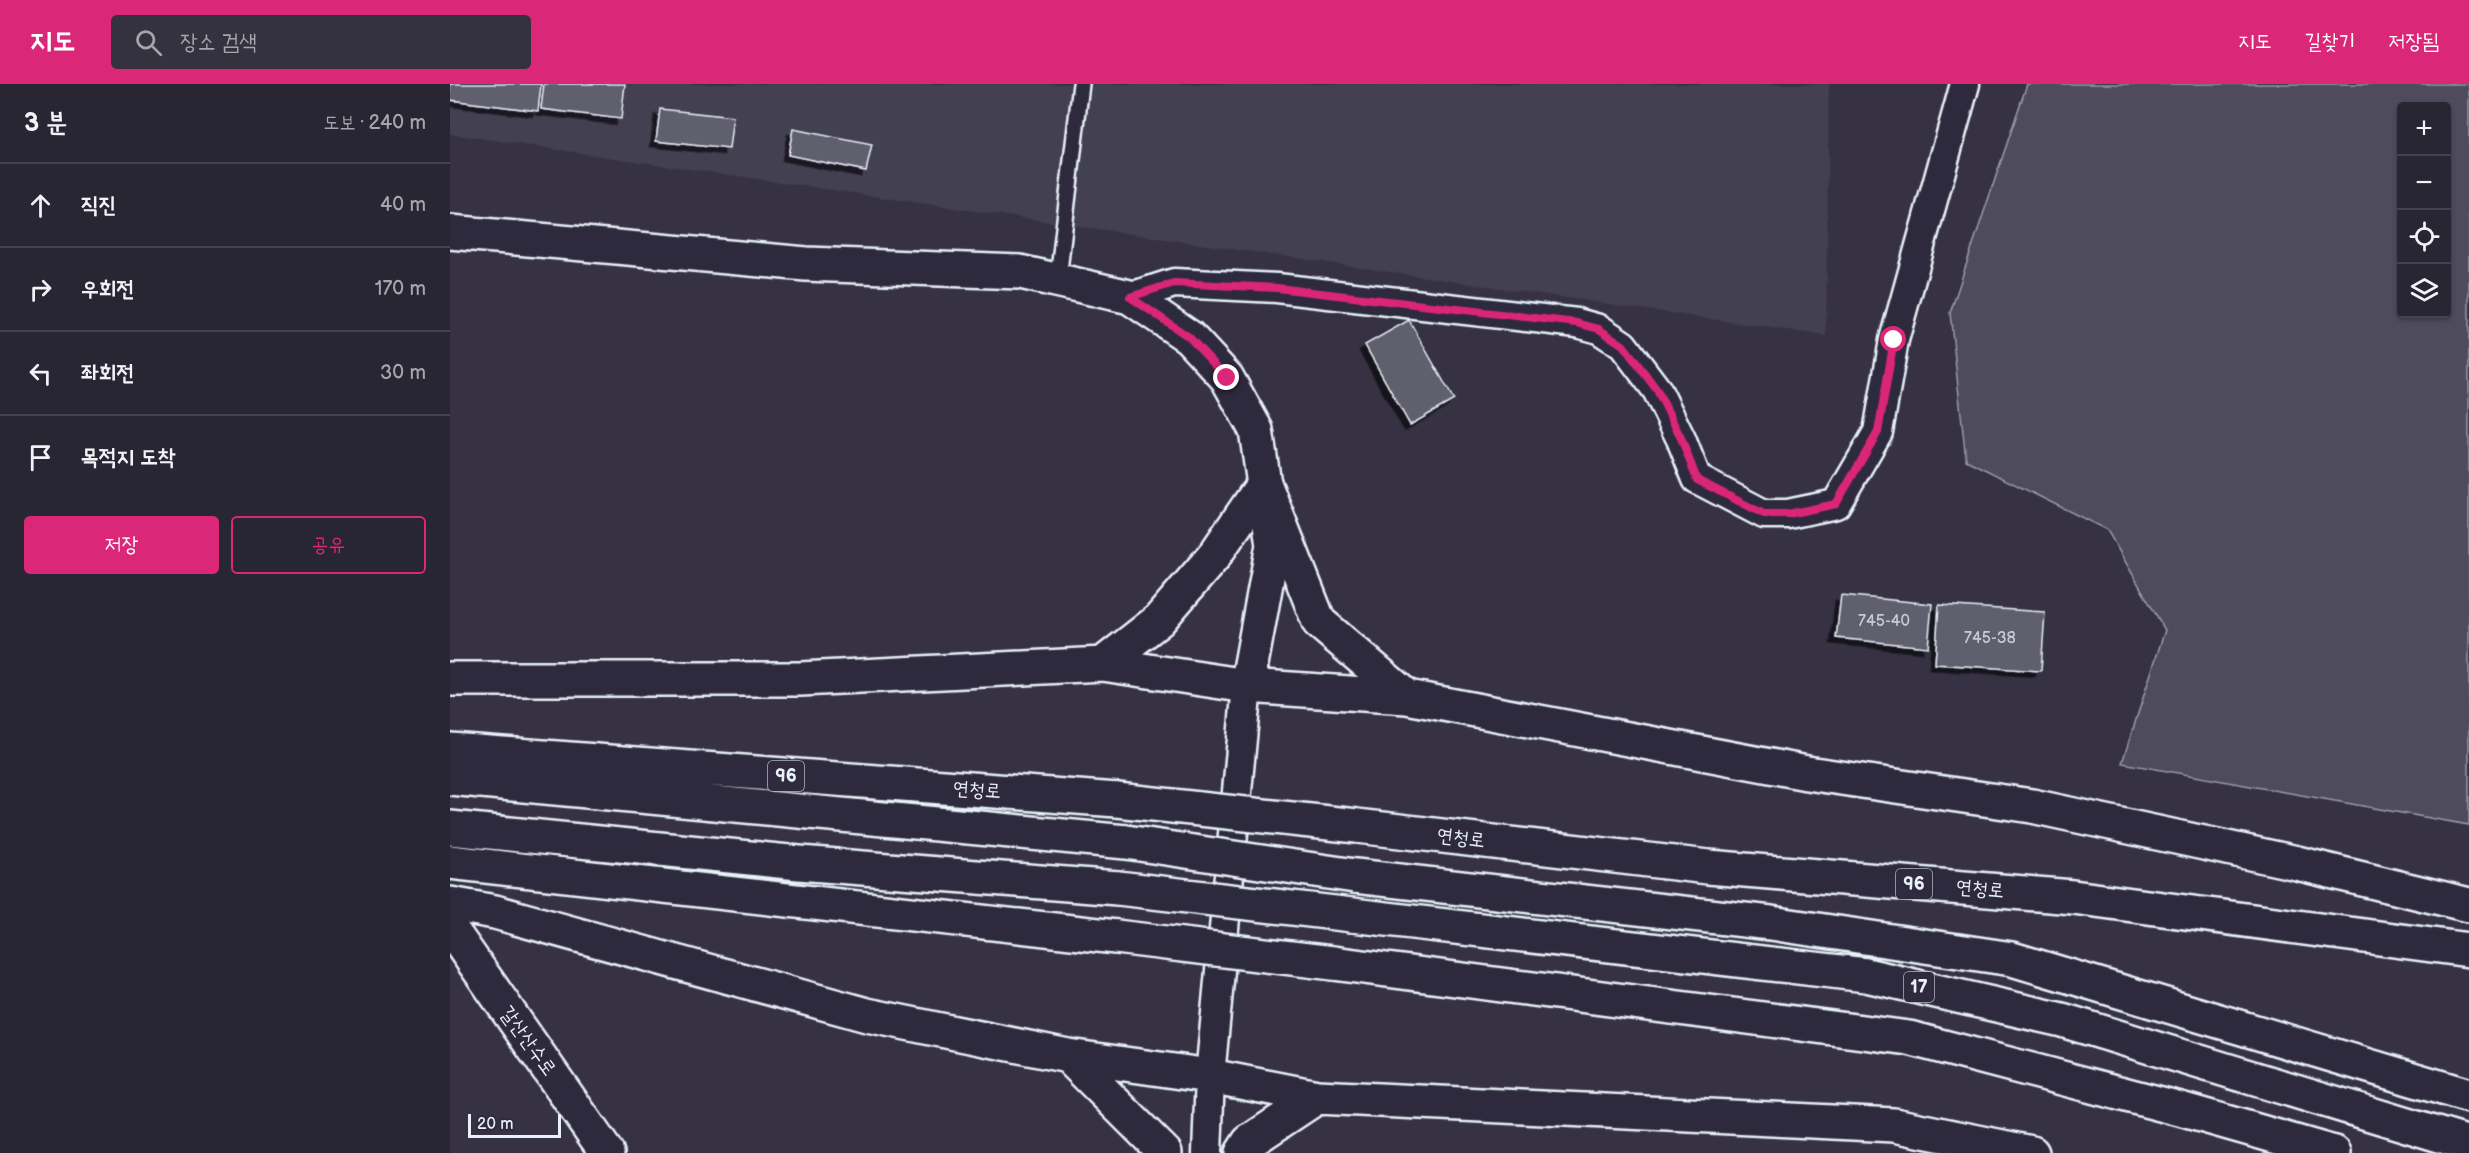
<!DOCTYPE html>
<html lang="ko">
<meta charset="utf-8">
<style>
body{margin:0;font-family:"Balsamiq Sans","Poor Story",sans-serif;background:#34323f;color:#f1f3f6}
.controls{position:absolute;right:18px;top:18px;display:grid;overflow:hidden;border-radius:6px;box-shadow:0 2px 4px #0004}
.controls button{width:54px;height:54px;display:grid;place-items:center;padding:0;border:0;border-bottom:2px solid #44434e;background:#282633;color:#f1f3f6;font:30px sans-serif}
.scale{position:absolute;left:18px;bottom:15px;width:93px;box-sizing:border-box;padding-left:6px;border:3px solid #e8f1f8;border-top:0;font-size:16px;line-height:21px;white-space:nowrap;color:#e8f1f8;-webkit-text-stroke:4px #2f2a3d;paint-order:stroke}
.stop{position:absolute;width:18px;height:18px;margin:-14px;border:4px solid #db2777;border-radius:50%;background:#fff}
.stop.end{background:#db2777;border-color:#fff;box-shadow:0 2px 6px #0008}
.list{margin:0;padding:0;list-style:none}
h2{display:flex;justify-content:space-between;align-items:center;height:78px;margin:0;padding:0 24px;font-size:26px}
h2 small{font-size:20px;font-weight:400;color:#a5a5ac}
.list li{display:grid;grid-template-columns:39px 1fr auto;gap:18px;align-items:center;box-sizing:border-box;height:84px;padding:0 24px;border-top:2px solid #44434e}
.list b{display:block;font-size:22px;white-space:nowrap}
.list em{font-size:20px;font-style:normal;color:#a5a5ac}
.actions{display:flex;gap:12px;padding:18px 24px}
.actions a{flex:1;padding:14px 0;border:2px solid #db2777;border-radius:6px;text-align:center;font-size:21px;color:#db2777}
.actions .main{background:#db2777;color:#fff}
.icon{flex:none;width:33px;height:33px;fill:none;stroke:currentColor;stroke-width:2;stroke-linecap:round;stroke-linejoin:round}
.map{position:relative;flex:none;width:2019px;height:1069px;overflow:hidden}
header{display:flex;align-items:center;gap:36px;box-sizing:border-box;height:84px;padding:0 30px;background:#db2777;color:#fff}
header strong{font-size:28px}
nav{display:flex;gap:33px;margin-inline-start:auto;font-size:21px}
.search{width:420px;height:54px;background:#34323f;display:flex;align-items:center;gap:15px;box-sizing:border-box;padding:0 21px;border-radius:6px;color:#a5a5ac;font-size:22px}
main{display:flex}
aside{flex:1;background:#282633}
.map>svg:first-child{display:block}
</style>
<header>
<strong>지도</strong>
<div class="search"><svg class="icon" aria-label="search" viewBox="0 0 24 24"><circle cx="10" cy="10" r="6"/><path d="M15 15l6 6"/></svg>장소 검색</div>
<nav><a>지도</a><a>길찾기</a><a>저장됨</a></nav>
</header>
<main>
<aside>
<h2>3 분<small>도보 · 240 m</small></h2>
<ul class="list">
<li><svg class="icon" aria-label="ahead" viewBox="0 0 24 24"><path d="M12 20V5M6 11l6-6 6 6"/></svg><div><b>직진</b></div><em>40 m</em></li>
<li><svg class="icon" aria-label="right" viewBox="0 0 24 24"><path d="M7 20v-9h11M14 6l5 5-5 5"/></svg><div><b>우회전</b></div><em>170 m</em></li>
<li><svg class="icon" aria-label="left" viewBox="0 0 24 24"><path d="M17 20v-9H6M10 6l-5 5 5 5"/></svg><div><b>좌회전</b></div><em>30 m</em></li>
<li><svg class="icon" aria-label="arrive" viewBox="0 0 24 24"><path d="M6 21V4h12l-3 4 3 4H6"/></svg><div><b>목적지 도착</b></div></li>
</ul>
<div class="actions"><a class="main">저장</a><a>공유</a></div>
</aside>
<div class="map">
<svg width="2019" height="1069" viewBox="0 0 2019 1069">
<defs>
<filter id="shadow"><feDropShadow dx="-5.5" dy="5.5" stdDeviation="0" flood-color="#0009"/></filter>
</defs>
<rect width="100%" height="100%" fill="#363244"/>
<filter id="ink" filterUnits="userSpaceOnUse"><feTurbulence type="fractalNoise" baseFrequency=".0167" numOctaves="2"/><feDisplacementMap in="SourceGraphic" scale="12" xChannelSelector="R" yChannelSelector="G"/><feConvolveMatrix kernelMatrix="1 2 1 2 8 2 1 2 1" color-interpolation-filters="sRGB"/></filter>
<g filter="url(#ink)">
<path fill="#433f51" d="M0 0H1379L1376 252 0 50Z"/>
<path fill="#4d4b5c" stroke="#9a9eaa" stroke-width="1.5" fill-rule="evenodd" d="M1577 0H2019V741L1672 679 1715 546 1657 446 1516 376 1500 229ZM1952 22H1996V230H1952Z"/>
<path fill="#605e6e" stroke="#e8f1f8" stroke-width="1.5" filter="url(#shadow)" d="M0 0H91L88 27 0 16Z
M94 0H175L171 35 91 25Z
M210 25 283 33 279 65 206 57Z
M343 45 422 61 416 87 338 71Z
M959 236 1004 316 960 341 915 261Z
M1391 511 1482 520 1478 563 1386 554Z
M1489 521 1595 528 1591 587 1485 580Z"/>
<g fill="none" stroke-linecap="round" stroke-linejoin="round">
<g stroke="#e8f1f8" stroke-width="20">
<path id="lane" d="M608 195 631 0"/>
</g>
<g stroke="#e8f1f8" stroke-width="33">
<path id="street" d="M680 213 724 199 827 204 1127 239 1149 245 1173 261 1207 306 1231 355 1247 395 1314 430H1338L1386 420 1428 348 1444 256 1515 0
M757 1069 760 992 797 602"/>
</g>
<g stroke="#e8f1f8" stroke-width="38">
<path id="secondary" d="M0 148 356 180 570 188 680 213 739 253 777 294 806 346 823 461 797 602
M0 844 157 1069"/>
</g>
<g stroke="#e8f1f8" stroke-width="38">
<path id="highway" d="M814 399 869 538 957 613
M653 580 709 536 764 472 814 399
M0 595H350L653 580 797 602 957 613 1357 689 1582 722 1847 779 2019 821
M0 666 667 716
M0 694 676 758
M907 742 1258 783 1623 813 2019 866
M0 744 349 779 668 804
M0 778 666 853
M905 792 1321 839 1562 875 2019 1012
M0 820 45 828 417 931 618 972 760 992 867 1013 1444 1041 1582 1069
M902 831 1416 891 1612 936 2019 1060
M883 879 1459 954 1730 1025 1884 1069
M618 972 715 1069
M792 1069 799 1058 867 1013"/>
</g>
<use href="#lane" stroke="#2f2a3d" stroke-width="15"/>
<use href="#street" stroke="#2f2a3d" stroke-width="28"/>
<use href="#secondary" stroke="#2f2a3d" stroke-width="33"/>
<use href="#highway" stroke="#2f2a3d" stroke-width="33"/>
<g stroke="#e8f1f8" stroke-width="38" stroke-linecap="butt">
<path id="highway-bridge" d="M667 716 907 742
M676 758 905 792
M668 804 902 831
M666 853 883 879"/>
</g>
<use href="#highway-bridge" stroke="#2f2a3d" stroke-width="33"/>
</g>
</g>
<g fill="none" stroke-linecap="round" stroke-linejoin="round" filter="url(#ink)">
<path stroke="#db2777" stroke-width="8" d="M777 294 739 253 680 213 724 199 827 204 1127 239 1149 245 1173 261 1207 306 1231 354 1247 396 1314 430H1338L1386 420 1428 348 1444 256"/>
</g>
<g text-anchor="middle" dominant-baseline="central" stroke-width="5" stroke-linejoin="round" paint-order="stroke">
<g font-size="16" fill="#c6ccd6">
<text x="1434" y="537">745-40</text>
<text x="1540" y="554">745-38</text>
</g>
<g fill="#2f2a3d" stroke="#b0b5c0" stroke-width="1.5">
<rect x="318" y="677" width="36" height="30" rx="4.5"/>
<rect x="1446" y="785" width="36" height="30" rx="4.5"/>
<rect x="1454" y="888" width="30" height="30" rx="4.5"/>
</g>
<g font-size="18" font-weight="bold" fill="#e8f1f8">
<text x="336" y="692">96</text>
<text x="1464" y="800">96</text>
<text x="1469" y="903">17</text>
</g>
<g font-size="20" fill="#e8f1f8" stroke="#2f2a3d">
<text transform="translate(527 706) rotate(4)">연청로</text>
<text transform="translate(1011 754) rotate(7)">연청로</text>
<text transform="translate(1530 805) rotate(5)">연청로</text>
<text transform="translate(78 957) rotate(54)">갈산산수로</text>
</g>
</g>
</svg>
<div class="controls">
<button>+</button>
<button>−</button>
<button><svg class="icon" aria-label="locate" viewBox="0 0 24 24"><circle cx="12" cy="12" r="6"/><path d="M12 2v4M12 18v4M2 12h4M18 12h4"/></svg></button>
<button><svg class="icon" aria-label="layers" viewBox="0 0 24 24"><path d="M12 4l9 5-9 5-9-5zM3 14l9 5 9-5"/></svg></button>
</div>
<div class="scale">20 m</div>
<div class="stop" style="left:1444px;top:256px"></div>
<div class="stop end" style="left:777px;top:294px"></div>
</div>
</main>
